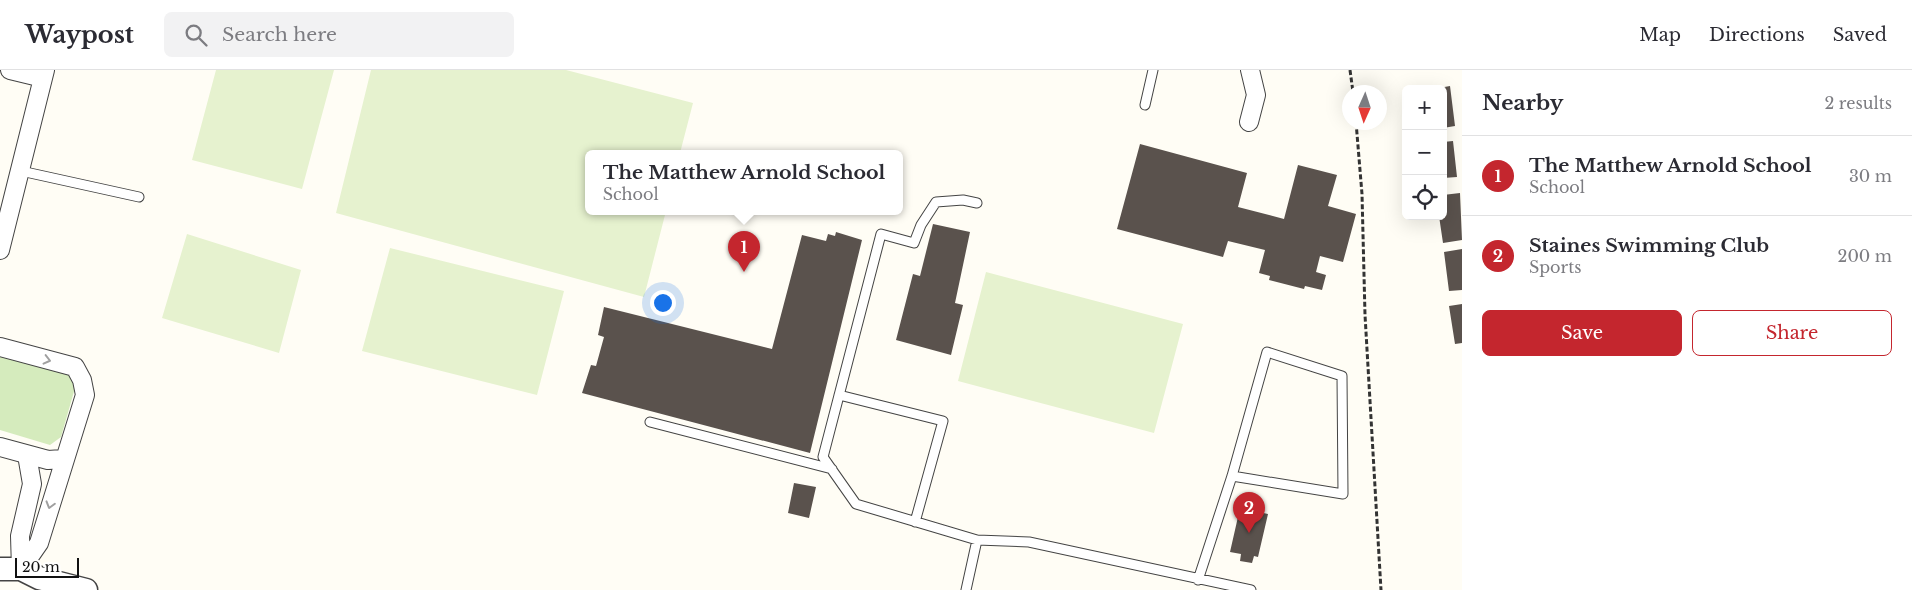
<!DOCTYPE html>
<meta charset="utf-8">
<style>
body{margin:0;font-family:"Libre Baskerville",serif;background:#f2f2f3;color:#2b2b33}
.controls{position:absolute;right:15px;top:15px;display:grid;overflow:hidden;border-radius:8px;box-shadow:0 5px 20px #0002}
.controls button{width:45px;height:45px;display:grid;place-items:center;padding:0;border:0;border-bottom:1px solid #e1e1e2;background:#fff;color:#2b2b33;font:25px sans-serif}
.compass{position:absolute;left:1342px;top:15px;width:45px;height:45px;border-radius:50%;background:#fff;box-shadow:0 5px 20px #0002;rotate:183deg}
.scale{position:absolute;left:15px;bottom:12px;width:64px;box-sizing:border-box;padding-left:5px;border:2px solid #111;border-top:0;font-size:14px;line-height:18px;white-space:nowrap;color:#111;-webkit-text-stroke:4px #fff;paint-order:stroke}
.you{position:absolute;left:662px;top:232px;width:18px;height:18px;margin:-12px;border:4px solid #fff;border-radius:50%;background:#1a73e8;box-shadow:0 0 0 8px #1a73e833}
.badge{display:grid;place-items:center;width:32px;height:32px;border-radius:50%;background:#c4262e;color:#fff;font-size:16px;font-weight:700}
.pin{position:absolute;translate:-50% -41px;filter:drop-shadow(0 1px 2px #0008)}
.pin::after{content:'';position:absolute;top:26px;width:18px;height:15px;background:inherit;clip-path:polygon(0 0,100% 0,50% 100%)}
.popup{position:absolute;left:585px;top:80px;width:318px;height:65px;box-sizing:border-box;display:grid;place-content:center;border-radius:8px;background:#fff;filter:drop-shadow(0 1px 4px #0005);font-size:16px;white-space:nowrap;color:#7c7c81}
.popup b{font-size:19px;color:#2b2b33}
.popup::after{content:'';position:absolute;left:50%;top:100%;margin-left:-10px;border:10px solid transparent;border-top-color:#fff}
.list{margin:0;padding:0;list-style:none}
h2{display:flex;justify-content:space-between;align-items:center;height:65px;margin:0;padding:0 20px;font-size:21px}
h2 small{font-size:16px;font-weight:400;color:#7c7c81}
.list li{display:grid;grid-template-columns:32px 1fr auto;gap:15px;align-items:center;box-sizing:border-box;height:80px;padding:0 20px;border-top:1px solid #e1e1e2}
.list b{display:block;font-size:19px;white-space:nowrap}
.list p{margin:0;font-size:16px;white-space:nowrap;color:#7c7c81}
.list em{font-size:16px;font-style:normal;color:#7c7c81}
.actions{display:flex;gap:10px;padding:15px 20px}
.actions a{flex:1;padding:11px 0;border:1px solid #c4262e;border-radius:8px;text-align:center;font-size:18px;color:#c4262e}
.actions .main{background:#c4262e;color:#fff}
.icon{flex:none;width:28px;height:28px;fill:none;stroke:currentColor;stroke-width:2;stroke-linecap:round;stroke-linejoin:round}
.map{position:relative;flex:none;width:1462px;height:520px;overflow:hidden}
header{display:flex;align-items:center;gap:30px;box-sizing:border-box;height:70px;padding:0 25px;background:#fff;border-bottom:1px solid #e1e1e2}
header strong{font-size:24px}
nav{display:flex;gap:28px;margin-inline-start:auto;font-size:18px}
.search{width:350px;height:45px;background:#f2f2f3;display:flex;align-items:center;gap:12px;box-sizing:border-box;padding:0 18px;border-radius:8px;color:#7c7c81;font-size:19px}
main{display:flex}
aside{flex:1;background:#fff}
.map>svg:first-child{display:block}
</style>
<header>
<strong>Waypost</strong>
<div class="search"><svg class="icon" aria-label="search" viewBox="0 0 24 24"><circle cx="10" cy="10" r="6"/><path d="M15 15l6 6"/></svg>Search here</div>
<nav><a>Map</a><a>Directions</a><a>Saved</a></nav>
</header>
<main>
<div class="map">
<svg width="1462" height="520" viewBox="0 0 1462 520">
<rect width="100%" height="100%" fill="#fffdf5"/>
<path fill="#d5ebbd" d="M0 286 65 300 75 309V318L61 367 50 375 0 360Z"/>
<path fill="#e6f2cf" d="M216 0H334L302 119 192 90Z
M371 0H566L693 33 680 83H589V141H666L644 227 336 143Z
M187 164 301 200 279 283 162 248Z
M390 178 564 221 537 325 362 281Z
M986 202 1183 254 1154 363 958 311Z"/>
<path fill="#5a524d" d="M1450 16 1455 56 1443 58V19L1439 18Z
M1453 71 1457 107 1443 108V72Z
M1140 74 1247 103 1238 137 1284 149 1298 95 1337 105 1328 136 1356 144 1343 192 1320 186 1316 202 1326 205 1322 220 1305 216 1304 219 1269 210 1270 206 1259 203 1265 180 1228 171 1223 187 1117 159Z
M1460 123 1462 170 1443 173 1439 146H1443V125Z
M933 154 970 162 955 233 963 235 951 285 896 270 913 204 920 206Z
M836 162 862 170 810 383 582 323 591 295 596 296 604 267 598 265 604 237 772 279 802 165 826 171 828 164 835 166Z
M1462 179V220L1449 221 1444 182Z
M1462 234V273L1455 274 1449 236Z
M794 413 816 417 809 448 788 443Z
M1240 438 1268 444 1258 487 1254 486 1252 493 1240 491 1241 484 1230 482Z"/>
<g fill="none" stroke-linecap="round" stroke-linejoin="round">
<g stroke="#444" stroke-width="11">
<path id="service" d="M1145 35 1153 0
M21 101 139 127
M977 133 963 130 936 132 921 155 914 173 881 164 823 387 856 434 977 470 1029 472 1251 520
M839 325 943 351 915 452
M650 352 832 399
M1198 510 1232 406 1267 282 1342 306 1343 424 1232 406
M966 520 977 470"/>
</g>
<g stroke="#444" stroke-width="20">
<path id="minor" d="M10 0 43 8
M1249 52 1256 25 1250 0
M0 180 45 0
M0 277 75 297 82 310 85 325 39 473 21 499
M0 377 48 390 63 389
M21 499 20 466 32 414 27 385"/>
</g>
<g stroke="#444" stroke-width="25">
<path id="tertiary" d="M0 499H21L39 508 86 520"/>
</g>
<path stroke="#333" stroke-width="3" stroke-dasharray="5 2.5" stroke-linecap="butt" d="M1350 0 1353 22
M1356 52 1362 124 1365 245 1381 520"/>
<use href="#service" stroke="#fff" stroke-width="9"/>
<use href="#minor" stroke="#fff" stroke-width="18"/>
<use href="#tertiary" stroke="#fff" stroke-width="22"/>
</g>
<defs><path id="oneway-chevron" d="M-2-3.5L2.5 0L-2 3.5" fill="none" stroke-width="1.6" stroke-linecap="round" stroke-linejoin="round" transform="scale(1.25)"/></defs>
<g stroke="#a0a0a0">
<use href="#oneway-chevron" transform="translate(47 290) rotate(14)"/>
<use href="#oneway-chevron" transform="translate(50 435) rotate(106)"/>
</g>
</svg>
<div class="controls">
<button>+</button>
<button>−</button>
<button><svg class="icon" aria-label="locate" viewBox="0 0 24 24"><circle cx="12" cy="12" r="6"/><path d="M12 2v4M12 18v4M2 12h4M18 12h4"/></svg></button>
</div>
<svg class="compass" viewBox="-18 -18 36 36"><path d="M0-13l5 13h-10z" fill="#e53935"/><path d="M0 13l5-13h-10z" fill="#7c7c81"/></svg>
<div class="scale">20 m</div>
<div class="you"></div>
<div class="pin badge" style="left:744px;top:202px">1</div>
<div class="popup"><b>The Matthew Arnold School</b>School</div>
<div class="pin badge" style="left:1249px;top:463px">2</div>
</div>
<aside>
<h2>Nearby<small>2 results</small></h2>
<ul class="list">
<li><span class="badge">1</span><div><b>The Matthew Arnold School</b><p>School</p></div><em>30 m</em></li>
<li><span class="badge">2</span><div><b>Staines Swimming Club</b><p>Sports</p></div><em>200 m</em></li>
</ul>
<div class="actions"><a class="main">Save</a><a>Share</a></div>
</aside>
</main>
